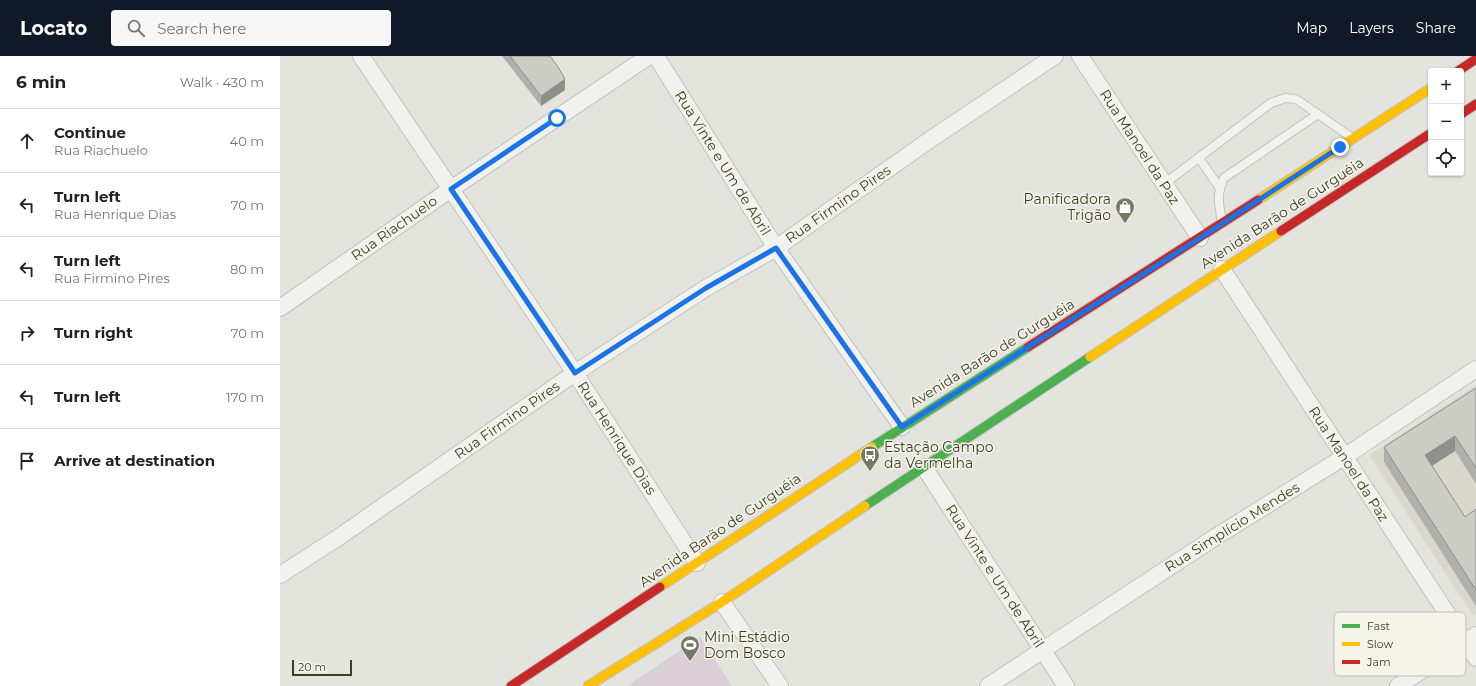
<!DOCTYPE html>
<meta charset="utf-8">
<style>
body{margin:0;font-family:Montserrat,sans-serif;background:#f6f6f6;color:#202124}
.controls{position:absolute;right:12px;top:12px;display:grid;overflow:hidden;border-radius:4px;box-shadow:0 1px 3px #0004}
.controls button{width:36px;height:36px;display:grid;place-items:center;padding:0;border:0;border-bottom:1px solid #e0e0e0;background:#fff;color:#202124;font:20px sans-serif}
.scale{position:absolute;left:12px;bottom:10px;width:60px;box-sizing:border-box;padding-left:4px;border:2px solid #3f3e24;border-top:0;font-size:11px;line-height:14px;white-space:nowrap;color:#3f3e24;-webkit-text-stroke:3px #f5f4eb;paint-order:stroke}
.stop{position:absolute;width:12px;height:12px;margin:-9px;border:3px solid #1a73e8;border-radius:50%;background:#fff}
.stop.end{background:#1a73e8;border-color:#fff;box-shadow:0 1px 4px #0008}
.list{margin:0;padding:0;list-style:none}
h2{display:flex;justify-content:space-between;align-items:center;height:52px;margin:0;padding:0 16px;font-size:17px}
h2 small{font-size:13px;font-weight:400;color:#757577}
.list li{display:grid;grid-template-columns:26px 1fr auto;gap:12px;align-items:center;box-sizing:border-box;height:64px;padding:0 16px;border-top:1px solid #e0e0e0}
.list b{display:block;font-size:15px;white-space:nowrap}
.list p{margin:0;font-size:13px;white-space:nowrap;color:#757577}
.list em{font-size:13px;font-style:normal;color:#757577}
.icon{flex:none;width:22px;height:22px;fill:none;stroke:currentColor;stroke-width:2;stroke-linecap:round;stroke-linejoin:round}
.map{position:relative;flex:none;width:1196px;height:630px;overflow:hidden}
header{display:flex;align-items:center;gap:24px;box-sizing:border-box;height:56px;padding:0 20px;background:#111827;color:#fff}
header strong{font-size:19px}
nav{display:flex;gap:22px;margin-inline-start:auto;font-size:14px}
.search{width:280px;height:36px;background:#f6f6f6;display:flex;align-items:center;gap:10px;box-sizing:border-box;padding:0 14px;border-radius:4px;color:#757577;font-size:15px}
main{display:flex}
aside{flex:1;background:#fff}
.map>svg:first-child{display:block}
</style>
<header>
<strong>Locato</strong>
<div class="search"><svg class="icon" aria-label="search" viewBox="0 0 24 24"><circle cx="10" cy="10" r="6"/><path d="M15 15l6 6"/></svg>Search here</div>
<nav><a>Map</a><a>Layers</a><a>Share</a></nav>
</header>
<main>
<aside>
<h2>6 min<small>Walk · 430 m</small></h2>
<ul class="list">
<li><svg class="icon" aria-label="ahead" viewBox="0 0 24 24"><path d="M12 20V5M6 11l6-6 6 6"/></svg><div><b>Continue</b><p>Rua Riachuelo</p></div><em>40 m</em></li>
<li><svg class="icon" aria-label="left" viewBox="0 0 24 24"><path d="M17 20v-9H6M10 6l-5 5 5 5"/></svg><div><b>Turn left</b><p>Rua Henrique Dias</p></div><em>70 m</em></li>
<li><svg class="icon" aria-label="left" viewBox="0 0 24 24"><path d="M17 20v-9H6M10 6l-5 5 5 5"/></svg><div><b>Turn left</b><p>Rua Firmino Pires</p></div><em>80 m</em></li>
<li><svg class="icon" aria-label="right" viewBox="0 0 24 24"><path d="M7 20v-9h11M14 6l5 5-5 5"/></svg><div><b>Turn right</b></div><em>70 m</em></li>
<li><svg class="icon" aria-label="left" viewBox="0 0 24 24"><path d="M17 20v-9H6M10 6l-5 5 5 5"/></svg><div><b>Turn left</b></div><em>170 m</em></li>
<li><svg class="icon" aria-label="arrive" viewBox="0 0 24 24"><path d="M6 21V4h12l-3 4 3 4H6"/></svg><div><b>Arrive at destination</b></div></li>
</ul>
</aside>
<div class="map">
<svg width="1196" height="630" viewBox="0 0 1196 630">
<rect width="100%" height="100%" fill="#e4e4df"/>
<path fill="#d8d8cc" d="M1196 329V558L1193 560 1089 399Z"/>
<path fill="#daced7" d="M420 581 452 630H347Z"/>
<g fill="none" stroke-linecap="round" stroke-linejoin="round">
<g stroke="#c2c2bd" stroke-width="10">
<path id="lane" d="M919 102 939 131
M884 128 991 47 1005 42 1016 43 1071 81
M942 166C939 149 936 138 944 122L1038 58"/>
</g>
<g stroke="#c2c2bd" stroke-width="18">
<path id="street" d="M81 0 295 317 417 507
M376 0 496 192 622 371
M800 0 920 182
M942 213 1196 602
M0 252 171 133 369 0
M644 411 786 630
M0 519 59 481 295 317 426 232 496 192 651 83 775 0
M442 546 500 630
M708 630 937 480 1064 401 1196 313
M1118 630 1196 579"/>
</g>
<g stroke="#c2c2ba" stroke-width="11">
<path id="fast" d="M592 391 748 291
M585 450 810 301"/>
</g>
<g stroke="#c2c2ba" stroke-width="11">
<path id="slow" d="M978 144 1151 32
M810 301 1001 175
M380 531 592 391
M308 630 442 546 585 450"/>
</g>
<g stroke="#c2c2ba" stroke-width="11">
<path id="jam" d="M1178 15 1196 3
M1181 58 1196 48
M1001 175 1151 77
M748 291 978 144
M231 630 380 531"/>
</g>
<use href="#lane" stroke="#f1f1ee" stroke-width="8"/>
<use href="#street" stroke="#f1f1ee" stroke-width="16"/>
<use href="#fast" stroke="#4caf50" stroke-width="9"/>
<use href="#slow" stroke="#ffc107" stroke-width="9"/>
<use href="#jam" stroke="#c62828" stroke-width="9"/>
</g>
<path fill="#afafab" d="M222 0H270L285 34 261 50Z
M1196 332V428L1175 395 1152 410 1185 461 1196 453V550L1104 406V391Z"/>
<path fill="#8f8f8b" d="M285 23V34L261 50V40Z
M1175 380V395L1145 414V399Z"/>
<path fill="#ccccc7" stroke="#8f8f8b" d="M230 0H270L278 11 285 23 261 40Z
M1196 332V412L1175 380 1145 399 1185 461 1196 453V534L1104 391Z"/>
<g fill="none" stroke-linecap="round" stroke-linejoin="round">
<path stroke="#1a73e8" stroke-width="5" d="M277 62 171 133 295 317 426 232 496 192 622 371 920 182 1060 91"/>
</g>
<defs>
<g id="shop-pin" transform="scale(1)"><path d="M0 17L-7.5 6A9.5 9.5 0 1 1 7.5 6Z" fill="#797865" stroke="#f5f4eb"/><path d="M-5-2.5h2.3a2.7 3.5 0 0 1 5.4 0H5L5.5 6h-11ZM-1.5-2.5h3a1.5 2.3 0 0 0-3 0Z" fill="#fff"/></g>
<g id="bus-pin" transform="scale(1)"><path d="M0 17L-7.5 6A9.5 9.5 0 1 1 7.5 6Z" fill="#797865" stroke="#f5f4eb"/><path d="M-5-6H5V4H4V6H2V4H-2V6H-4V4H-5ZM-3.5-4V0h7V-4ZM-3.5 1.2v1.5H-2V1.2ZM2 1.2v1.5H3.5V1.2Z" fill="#fff"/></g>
<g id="stadium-pin" transform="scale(1)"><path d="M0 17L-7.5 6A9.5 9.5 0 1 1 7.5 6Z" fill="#797865" stroke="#f5f4eb"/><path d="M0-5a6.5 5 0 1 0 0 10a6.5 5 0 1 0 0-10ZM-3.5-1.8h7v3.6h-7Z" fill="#fff"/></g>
</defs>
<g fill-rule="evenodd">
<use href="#shop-pin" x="845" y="151"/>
<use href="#bus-pin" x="590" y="399"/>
<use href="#stadium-pin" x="410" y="589"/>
</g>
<g text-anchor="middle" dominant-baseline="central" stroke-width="3" stroke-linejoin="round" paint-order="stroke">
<g font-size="14" fill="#3f3e24" stroke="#f5f4eb">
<text transform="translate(860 91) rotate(57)">Rua Manoel da Paz</text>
<text transform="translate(443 107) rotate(58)">Rua Vinte e Um de Abril</text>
<text transform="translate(558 148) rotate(-35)">Rua Firmino Pires</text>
<text transform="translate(1002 157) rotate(-33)">Avenida Barão de Gurguéia</text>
<text transform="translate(114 172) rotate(-35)">Rua Riachuelo</text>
<text transform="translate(712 297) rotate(-32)">Avenida Barão de Gurguéia</text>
<text transform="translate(227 364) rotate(-35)">Rua Firmino Pires</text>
<text transform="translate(337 382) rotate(57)">Rua Henrique Dias</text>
<text transform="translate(1069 408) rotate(57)">Rua Manoel da Paz</text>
<text transform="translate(952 471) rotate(-32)">Rua Simplício Mendes</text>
<text transform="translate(440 474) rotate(-34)">Avenida Barão de Gurguéia</text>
<text transform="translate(715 520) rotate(57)">Rua Vinte e Um de Abril</text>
</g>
<g font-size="14" fill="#3f3e24" stroke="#f5f4eb" text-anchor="start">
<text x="831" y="143" text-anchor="end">Panificadora<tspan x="831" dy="16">Trigão</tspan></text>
<text x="604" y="391">Estação Campo<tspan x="604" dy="16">da Vermelha</tspan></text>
<text x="424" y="581">Mini Estádio<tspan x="424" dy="16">Dom Bosco</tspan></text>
</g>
</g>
<rect x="1054" y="556" width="132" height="64" rx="6" fill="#f5f4eb" stroke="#bebdaf" stroke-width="1"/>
<rect x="1062" y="568" width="18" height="4" fill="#4caf50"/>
<rect x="1062" y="586" width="18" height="4" fill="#ffc107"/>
<rect x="1062" y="604" width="18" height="4" fill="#c62828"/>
<g font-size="11" fill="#3f3e24">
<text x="1087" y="574">Fast</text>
<text x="1087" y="592">Slow</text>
<text x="1087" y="610">Jam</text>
</g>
</svg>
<div class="controls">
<button>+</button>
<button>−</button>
<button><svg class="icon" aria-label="locate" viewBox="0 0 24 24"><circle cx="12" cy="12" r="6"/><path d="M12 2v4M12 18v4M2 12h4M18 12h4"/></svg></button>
</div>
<div class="scale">20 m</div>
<div class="stop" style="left:277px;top:62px"></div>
<div class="stop end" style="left:1060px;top:91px"></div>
</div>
</main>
